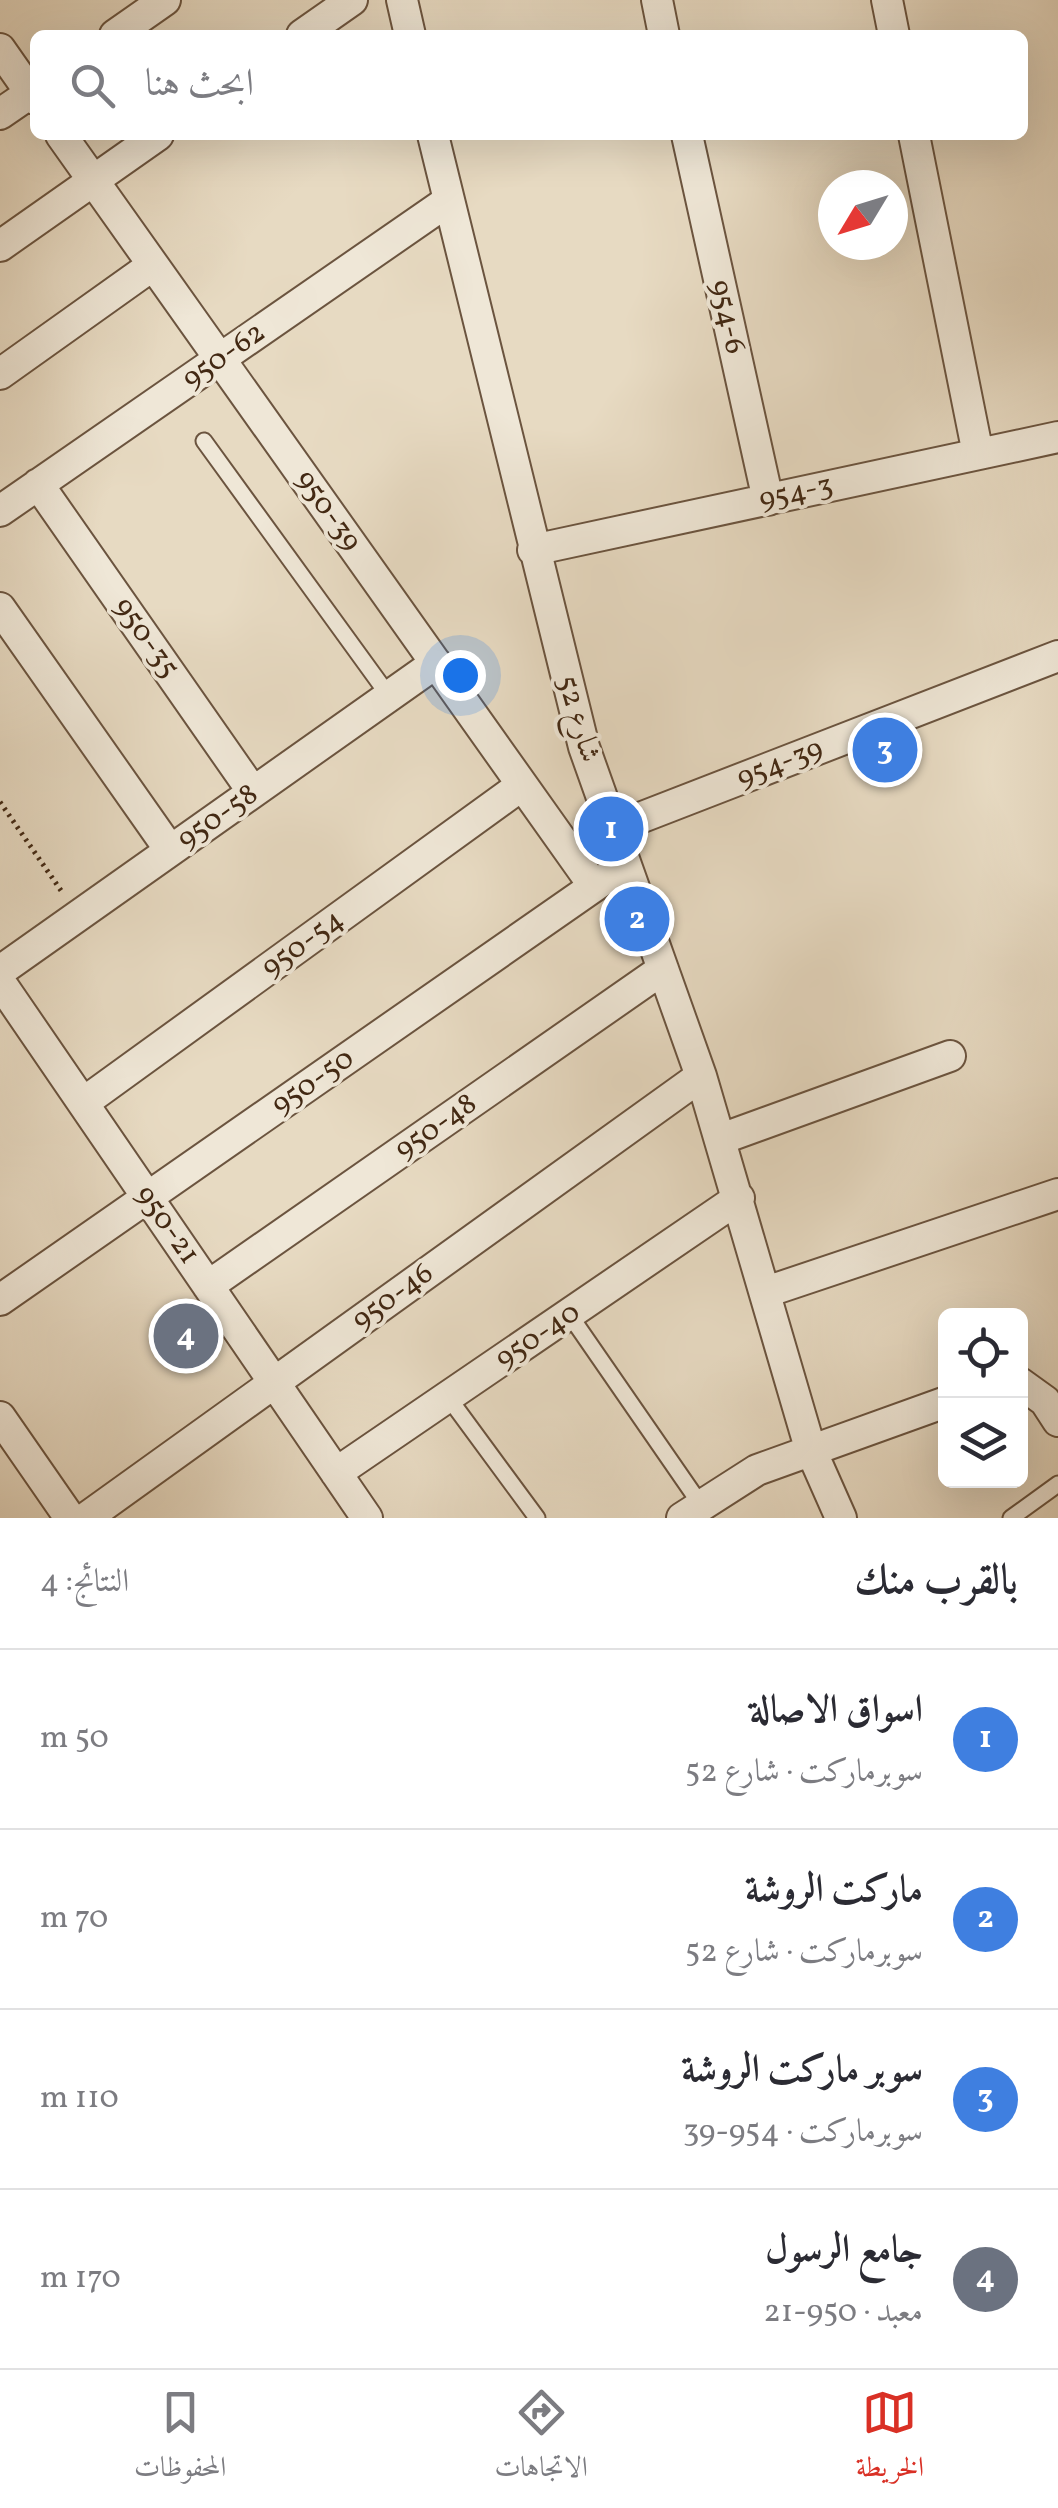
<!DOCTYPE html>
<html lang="ar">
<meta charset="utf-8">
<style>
body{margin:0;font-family:Vollkorn,Amiri,serif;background:#f2f2f3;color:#2b2b33;direction:rtl}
.controls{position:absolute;right:30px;bottom:30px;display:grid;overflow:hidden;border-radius:15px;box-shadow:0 10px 40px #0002}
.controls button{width:90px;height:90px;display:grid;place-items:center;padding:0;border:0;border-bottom:2px solid #e1e1e2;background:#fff;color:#2b2b33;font:50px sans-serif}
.compass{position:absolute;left:818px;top:170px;width:90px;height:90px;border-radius:50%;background:#fff;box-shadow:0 10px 40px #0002;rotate:232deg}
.you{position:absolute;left:460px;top:675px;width:35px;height:35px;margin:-25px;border:8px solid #fff;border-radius:50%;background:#1a73e8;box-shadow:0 0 0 15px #1a73e833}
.badge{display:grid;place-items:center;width:65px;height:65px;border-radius:50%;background:#d93025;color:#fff;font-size:32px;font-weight:700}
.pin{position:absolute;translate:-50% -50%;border:5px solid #fff;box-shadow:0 2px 10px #0006}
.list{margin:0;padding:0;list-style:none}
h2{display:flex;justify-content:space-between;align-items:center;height:130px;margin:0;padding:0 40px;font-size:42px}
h2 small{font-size:32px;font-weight:400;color:#7c7c81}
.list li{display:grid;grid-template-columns:65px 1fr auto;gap:30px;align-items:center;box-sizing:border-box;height:180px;padding:0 40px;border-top:2px solid #e1e1e2}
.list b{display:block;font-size:38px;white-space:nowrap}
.list p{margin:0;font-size:32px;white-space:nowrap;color:#7c7c81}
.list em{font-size:32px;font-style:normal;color:#7c7c81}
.icon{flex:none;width:55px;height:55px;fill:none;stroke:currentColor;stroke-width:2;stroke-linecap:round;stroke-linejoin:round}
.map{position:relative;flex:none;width:1058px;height:1518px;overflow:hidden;direction:ltr}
.search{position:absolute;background:#fff;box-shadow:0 10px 40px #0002;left:30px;right:30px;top:30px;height:110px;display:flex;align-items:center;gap:25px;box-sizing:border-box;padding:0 35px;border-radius:15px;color:#7c7c81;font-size:38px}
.sheet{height:850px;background:#fff}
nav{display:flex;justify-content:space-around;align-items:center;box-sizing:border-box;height:140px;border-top:2px solid #e1e1e2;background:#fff;font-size:28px;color:#7c7c81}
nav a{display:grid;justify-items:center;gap:5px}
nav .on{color:#d93025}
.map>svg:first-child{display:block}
</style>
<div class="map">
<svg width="1058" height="1518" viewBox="0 0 1058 1518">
<rect width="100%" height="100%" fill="#e7dac2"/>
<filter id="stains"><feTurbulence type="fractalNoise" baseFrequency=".002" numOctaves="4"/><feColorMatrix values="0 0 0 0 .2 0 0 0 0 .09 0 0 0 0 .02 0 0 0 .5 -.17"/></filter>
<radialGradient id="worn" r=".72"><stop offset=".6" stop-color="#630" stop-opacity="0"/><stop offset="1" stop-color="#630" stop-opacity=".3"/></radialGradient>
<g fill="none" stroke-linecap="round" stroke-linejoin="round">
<g stroke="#6b543f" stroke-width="19">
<path id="lane" d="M204 441 389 696
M569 1314 701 1505
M448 1397 537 1518
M1011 1518 1058 1484"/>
</g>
<g stroke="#6b543f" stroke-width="34">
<path id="street" d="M402 0 410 35
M657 0 664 35
M887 0 894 35
M115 35 165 0
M302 35 352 0
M0 49 35 99
M0 114 35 90
M61 135 594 886
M433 135 584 747 701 1076 810 1448 841 1518
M687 135 768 500
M914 135 978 454
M0 246 158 135
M0 374 153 265
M38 484 253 792
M0 511 448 201
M533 550 1058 437
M0 608 170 850
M614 828 1058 656
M0 971 436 663
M0 982 367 1518
M83 1103 522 785
M721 1139 950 1056
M208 1286 663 969
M766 1292 1058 1194
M0 1300 609 876
M1020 1383 1045 1401 1058 1421
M0 1417 70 1518
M336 1473 739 1198
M86 1518 701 1076
M682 1518 757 1470 946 1402"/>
</g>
<path stroke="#422813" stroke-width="5" stroke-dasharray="2.5 5" stroke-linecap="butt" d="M0 802 62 892"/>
<use href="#lane" stroke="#efe7d7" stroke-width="15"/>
<use href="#street" stroke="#efe7d7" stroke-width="30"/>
</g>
<g text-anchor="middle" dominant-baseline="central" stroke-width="8" stroke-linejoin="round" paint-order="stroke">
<g font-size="30" fill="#422813" stroke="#efe7d7">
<text transform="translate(727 317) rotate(77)">954-6</text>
<text transform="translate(224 356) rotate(-35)">950-62</text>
<text transform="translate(796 493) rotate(-12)">954-3</text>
<text transform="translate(328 511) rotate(55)">950-39</text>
<text transform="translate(146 638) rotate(55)">950-35</text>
<text transform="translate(578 719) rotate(74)">شارع 52</text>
<text transform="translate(780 764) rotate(-21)">954-39</text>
<text transform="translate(218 817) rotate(-35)">950-58</text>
<text transform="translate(303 944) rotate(-36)">950-54</text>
<text transform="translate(313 1082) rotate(-35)">950-50</text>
<text transform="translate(436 1127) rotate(-35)">950-48</text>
<text transform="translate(167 1225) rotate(55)">950-21</text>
<text transform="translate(393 1297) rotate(-36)">950-46</text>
<text transform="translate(538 1336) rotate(-34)">950-40</text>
</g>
</g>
<rect width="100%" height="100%" filter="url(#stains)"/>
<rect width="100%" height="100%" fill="url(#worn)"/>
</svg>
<div class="controls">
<button><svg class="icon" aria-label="locate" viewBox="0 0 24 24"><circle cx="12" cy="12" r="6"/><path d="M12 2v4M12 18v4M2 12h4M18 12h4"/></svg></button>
<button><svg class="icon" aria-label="layers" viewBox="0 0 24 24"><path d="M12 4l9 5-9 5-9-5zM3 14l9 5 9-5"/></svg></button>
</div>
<svg class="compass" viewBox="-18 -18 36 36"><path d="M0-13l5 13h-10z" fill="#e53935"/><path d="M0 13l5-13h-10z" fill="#7c7c81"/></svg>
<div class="you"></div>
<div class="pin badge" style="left:611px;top:829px;background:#3f7fe0">1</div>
<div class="pin badge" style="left:637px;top:919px;background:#3f7fe0">2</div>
<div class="pin badge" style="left:885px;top:750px;background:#3f7fe0">3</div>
<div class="pin badge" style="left:186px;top:1336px;background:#6b7280">4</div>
<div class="search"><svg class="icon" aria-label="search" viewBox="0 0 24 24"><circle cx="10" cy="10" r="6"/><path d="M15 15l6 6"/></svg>ابحث هنا</div>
</div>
<section class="sheet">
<h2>بالقرب منك<small>النتائج: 4</small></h2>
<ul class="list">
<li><span class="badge" style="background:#3f7fe0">1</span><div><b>اسواق الاصالة</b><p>سوبرماركت · شارع 52</p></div><em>50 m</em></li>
<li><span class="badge" style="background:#3f7fe0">2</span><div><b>ماركت الروشة</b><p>سوبرماركت · شارع 52</p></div><em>70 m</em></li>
<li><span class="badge" style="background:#3f7fe0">3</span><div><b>سوبر ماركت الروشة</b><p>سوبرماركت · 954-39</p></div><em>110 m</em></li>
<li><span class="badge" style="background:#6b7280">4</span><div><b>جامع الرسول</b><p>معبد · 950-21</p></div><em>170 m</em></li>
</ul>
</section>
<nav>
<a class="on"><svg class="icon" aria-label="map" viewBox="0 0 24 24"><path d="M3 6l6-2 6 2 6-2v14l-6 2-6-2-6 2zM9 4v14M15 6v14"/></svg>الخريطة</a>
<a><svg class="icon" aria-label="directions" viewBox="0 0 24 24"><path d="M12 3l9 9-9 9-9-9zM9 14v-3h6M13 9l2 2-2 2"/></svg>الاتجاهات</a>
<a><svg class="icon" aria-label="saved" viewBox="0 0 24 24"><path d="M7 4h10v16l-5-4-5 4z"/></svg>المحفوظات</a>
</nav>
